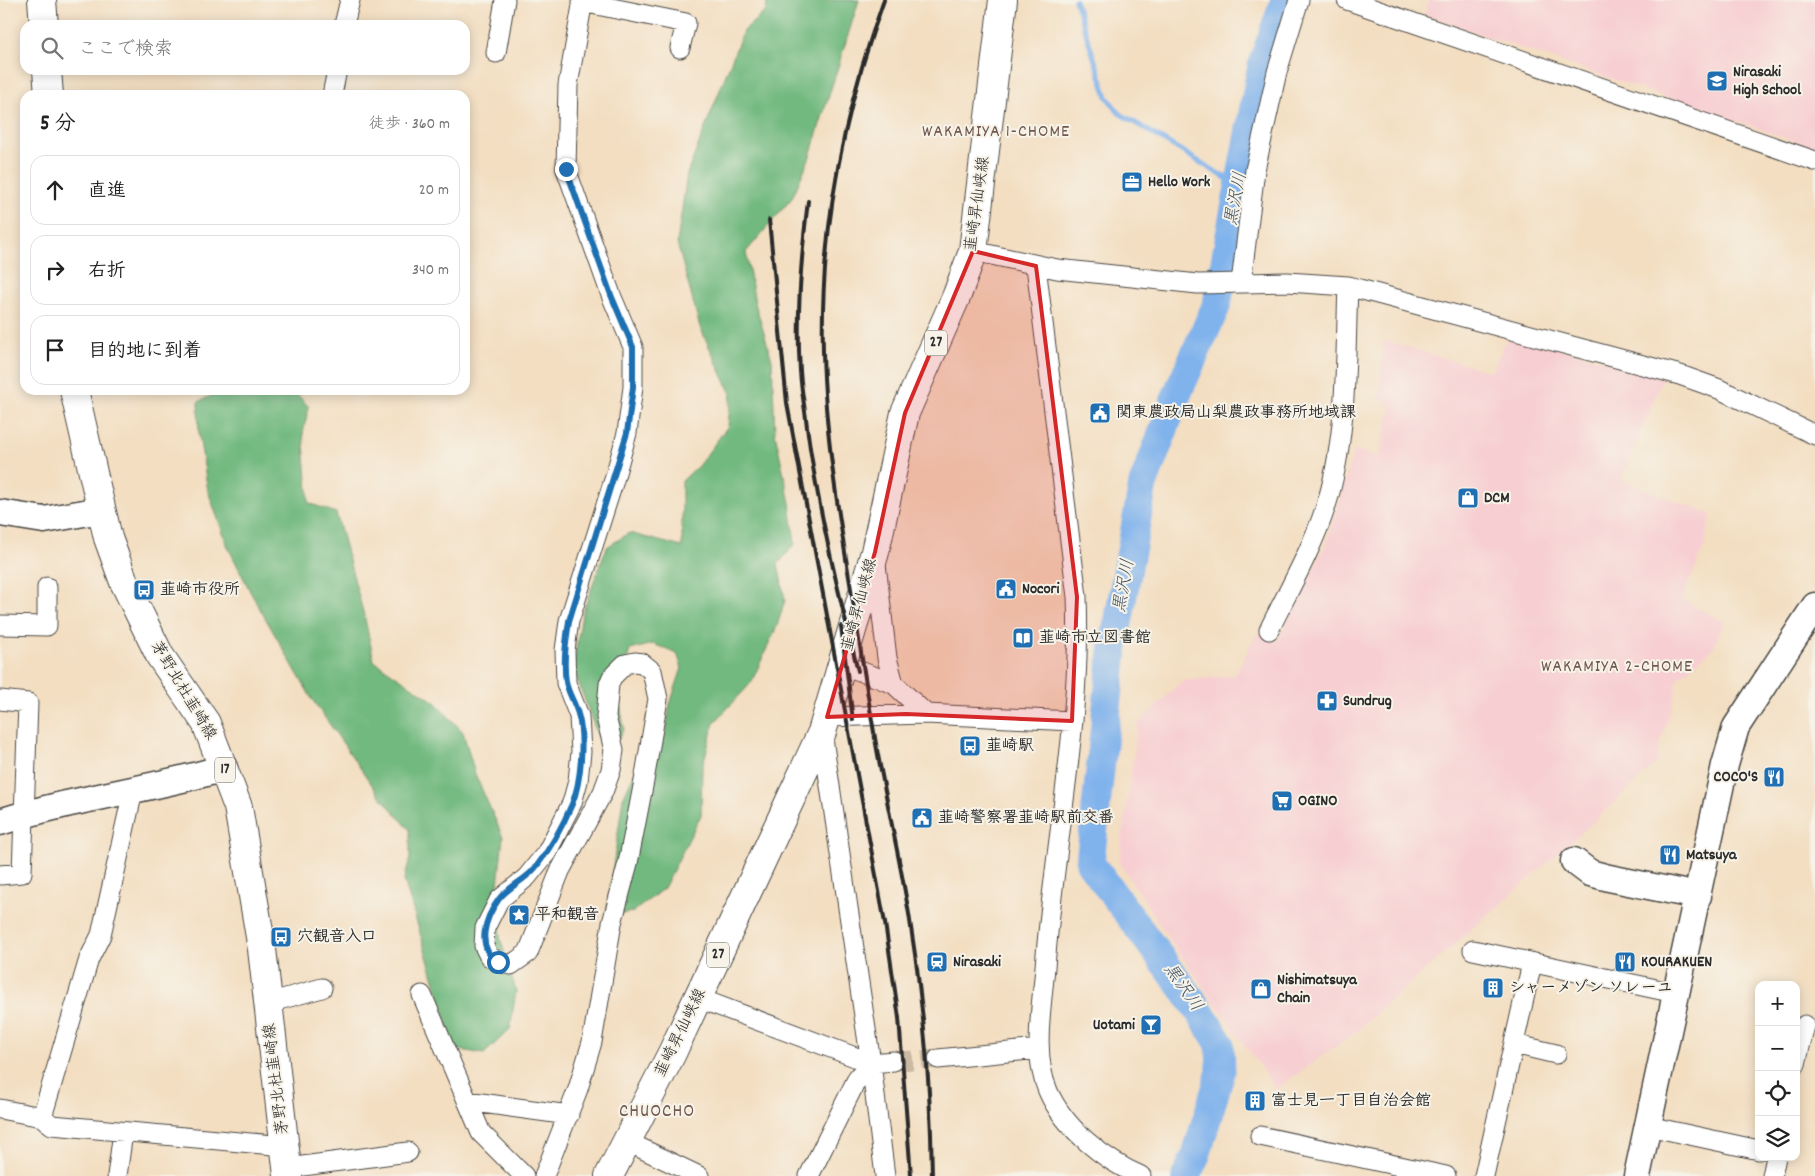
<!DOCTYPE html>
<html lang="ja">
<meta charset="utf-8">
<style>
body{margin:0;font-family:Dekko,"Klee One",sans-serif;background:#f2f2f2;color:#222}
.controls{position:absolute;right:15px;bottom:15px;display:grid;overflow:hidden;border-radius:10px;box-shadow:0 2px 12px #0003}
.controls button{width:45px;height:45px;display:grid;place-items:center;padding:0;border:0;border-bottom:1px solid #e0e0e0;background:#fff;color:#222;font:25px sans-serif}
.stop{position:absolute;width:15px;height:15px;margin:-11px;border:4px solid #1f6fb2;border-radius:50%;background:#fff}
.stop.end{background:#1f6fb2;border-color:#fff;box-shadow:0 1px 5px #0008}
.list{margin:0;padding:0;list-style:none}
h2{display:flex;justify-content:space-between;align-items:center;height:65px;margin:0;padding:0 20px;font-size:21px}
h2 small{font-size:16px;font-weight:400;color:#767676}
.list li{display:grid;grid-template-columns:32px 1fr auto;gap:15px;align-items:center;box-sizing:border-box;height:70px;margin:0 10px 10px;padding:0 10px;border:1px solid #e0e0e0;border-radius:15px}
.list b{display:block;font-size:19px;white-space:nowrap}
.list em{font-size:16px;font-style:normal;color:#767676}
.icon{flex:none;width:28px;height:28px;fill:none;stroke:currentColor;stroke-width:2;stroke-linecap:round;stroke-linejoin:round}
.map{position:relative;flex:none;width:1815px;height:1176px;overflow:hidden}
.search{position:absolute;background:#fff;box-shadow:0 2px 12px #0003;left:20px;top:20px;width:450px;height:55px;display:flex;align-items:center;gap:12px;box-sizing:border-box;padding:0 18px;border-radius:15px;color:#767676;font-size:19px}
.panel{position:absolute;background:#fff;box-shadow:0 2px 12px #0003;left:20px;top:90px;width:450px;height:305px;border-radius:15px}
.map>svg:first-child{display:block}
</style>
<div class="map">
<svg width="1815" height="1176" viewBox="0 0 1815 1176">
<rect width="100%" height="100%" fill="#f7f3e8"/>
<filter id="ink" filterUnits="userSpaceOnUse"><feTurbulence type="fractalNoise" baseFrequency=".02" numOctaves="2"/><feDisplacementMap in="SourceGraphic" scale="10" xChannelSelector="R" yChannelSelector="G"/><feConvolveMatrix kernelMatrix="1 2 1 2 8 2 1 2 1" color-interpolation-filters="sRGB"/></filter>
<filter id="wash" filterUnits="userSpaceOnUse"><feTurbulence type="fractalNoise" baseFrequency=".0096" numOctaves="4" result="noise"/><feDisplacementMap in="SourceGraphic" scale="20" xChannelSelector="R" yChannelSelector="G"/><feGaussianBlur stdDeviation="1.12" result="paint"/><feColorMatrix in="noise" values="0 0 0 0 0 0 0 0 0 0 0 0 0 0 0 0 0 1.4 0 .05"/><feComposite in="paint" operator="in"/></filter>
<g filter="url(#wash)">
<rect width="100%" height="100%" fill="#f3dec1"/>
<path fill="#f7cfd2" d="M1429 0H1815V148L1424 15Z
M1508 336 1664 375 1621 480 1711 514 1704 547 1682 599 1724 622 1713 648 1677 679 1675 697 1657 752 1658 761 1590 825 1353 1034 1276 1089 1172 943 1119 862 1138 724 1182 681 1235 675 1257 633 1278 640 1327 541 1354 450 1379 457 1391 408 1379 396 1383 340 1491 372Z"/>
<path fill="#72b980" stroke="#4e7256" d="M767 0H859L809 159 792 198 746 252 755 303 772 360 775 433 790 503 795 544 778 564 785 600 777 626 751 683 714 723 702 768 701 815 664 888 633 912 606 916 623 798 640 761 666 730 670 704 682 668 677 653 653 644 630 650 618 690 624 729 606 758 573 668 582 614 607 547 629 533 682 547V481L699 465 728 426 731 394 700 327 677 243 687 174 743 31 766 11Z
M223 390H252L257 392 293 390 309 407 303 432 309 503 336 513 365 619 374 661 435 702 463 732 475 774 503 837 498 885 500 938 516 991 510 1029 484 1054 455 1049 404 880 410 858V830L379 795 312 699 252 595 228 547 208 491 199 435 198 402Z"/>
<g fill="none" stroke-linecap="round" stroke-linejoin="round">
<path stroke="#80b2ec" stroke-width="5" d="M1075 0 1107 97 1119 113 1239 186"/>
<path stroke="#80b2ec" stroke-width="29" d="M1186 1176 1196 1155 1221 1072 1220 1044 1192 1000 1090 863 1113 651 1143 484 1178 392 1217 304 1262 65 1285 0"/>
</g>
</g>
<g filter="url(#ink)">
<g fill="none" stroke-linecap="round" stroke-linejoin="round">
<path stroke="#cbbaa3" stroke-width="19" stroke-dasharray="19 9" stroke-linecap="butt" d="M894 1061 938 1059"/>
<g stroke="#494642" stroke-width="21">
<path id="street" d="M1347 0 1815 161
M582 2 686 23 680 48
M344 25 350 0
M496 53 505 0
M332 95 337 70
M973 251 1057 269 1198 284 1287 282 1348 286 1680 375 1719 389 1815 435
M1036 266 1077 597C1082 721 1054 844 1045 967 1042 1005 1032 1055 1048 1091 1064 1128 1105 1161 1141 1176
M1241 283 1255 170 1277 72 1299 0
M876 564 887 658 894 684
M0 625 47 626V587
M1269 630C1288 591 1311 551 1325 509 1348 438 1345 361 1348 286
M844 665 894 684 926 714
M0 700 28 703 22 873 0 875
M827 717 926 714 1072 721
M822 732 871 1063 885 1176
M1473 950 1675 993
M422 995 481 1133 524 1176
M698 998 871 1063 894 1061
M268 1003 322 988
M1514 1044 1556 1054
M938 1059 1039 1049
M1796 1064 1805 1025
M467 1101 569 1115
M0 1109 42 1117 52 1125 285 1146
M42 1117 89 959 101 935 133 791
M1648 1126 1759 1150
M1260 1136 1446 1176
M628 1142 699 1176
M288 1168 408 1152
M117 1176 123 1132
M544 1176 578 1089 592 1042 612 923 628 863 644 781 658 699 652 671 642 663 635 662 625 664 612 677 609 684 606 717 614 750 611 770 603 792 560 871 528 953 511 965 498 962 489 956 484 946 485 928 499 900 527 877 547 852 572 803 578 781 581 752 579 716 566 683 565 650 569 621 614 480 627 433 633 387V347L611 295 566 169 568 85 583 0
M809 1176 858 1077 871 1063
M1484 1176 1532 963
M1772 1176 1776 1157"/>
</g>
<g stroke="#494642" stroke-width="29">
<path id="secondary" d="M0 513 44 520 101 510
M0 822C73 798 150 790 224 768
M1574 861 1590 873 1609 878 1698 896
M1637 1176 1725 765 1736 727 1815 606"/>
</g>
<g stroke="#494642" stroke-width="30">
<path id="primary" d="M42 0 44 25
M47 70 49 95
M74 390 108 538 124 582 160 656 206 723 238 807 262 949 288 1176
M609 1176 672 1053 822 732 875 552 905 413 957 295 973 251 1003 0"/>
</g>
<use href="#street" stroke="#fff" stroke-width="19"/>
<use href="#secondary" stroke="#fff" stroke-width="26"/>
<use href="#primary" stroke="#fff" stroke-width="28"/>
<path stroke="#2b2b2b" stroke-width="4" d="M884 0C843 113 820 231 823 352 825 432 838 511 851 589 860 645 868 700 878 755 888 808 900 861 909 914 923 999 931 1090 932 1176
M808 201C801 257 796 314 800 371 801 389 805 408 807 427 818 509 838 591 858 671
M769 220 787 403 885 923 899 1018 911 1176
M841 626 853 720"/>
</g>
</g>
<g fill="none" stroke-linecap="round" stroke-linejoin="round" filter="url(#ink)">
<path stroke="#1f6fb2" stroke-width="6" d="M498 962C475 947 485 918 499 899 509 886 526 880 536 867 550 849 563 825 572 804 581 782 585 737 578 714 575 703 568 693 566 682 563 662 566 641 569 621L627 433 633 387V347L611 295 566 169"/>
</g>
<path fill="#d62828" fill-opacity="0.2" stroke="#d62828" stroke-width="4" stroke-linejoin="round" d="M973 251 1036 266 1077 597 1072 721 906 714 827 717 875 552 905 413Z"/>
<defs>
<g id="school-square" transform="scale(1.125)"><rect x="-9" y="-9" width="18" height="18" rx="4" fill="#1f6fb2" stroke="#f7f3e8"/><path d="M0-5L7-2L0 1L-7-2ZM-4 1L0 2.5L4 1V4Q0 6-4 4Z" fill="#fff"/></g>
<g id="office-square" transform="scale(1.125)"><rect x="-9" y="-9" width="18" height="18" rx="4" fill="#1f6fb2" stroke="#f7f3e8"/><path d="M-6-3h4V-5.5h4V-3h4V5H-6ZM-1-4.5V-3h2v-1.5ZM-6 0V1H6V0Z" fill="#fff"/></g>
<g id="civic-square" transform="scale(1.125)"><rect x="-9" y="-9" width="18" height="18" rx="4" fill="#1f6fb2" stroke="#f7f3e8"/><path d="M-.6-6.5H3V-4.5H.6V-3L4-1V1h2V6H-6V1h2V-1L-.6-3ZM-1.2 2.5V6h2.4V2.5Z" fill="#fff"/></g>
<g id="shop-square" transform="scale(1.125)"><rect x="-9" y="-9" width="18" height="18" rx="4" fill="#1f6fb2" stroke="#f7f3e8"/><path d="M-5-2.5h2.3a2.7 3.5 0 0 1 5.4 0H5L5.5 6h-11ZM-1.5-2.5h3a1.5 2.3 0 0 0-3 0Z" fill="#fff"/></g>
<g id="bus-square" transform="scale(1.125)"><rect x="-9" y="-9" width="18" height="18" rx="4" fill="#1f6fb2" stroke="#f7f3e8"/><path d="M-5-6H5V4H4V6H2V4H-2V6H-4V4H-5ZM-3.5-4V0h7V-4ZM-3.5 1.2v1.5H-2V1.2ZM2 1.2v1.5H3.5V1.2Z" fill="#fff"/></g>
<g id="library-square" transform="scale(1.125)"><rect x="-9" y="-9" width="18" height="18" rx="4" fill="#1f6fb2" stroke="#f7f3e8"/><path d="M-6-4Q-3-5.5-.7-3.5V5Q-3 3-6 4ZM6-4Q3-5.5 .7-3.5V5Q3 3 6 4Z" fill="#fff"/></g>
<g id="pharmacy-square" transform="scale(1.125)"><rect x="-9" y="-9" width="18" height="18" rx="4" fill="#1f6fb2" stroke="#f7f3e8"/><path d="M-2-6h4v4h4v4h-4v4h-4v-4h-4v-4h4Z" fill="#fff"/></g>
<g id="restaurant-square" transform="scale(1.125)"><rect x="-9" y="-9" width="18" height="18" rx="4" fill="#1f6fb2" stroke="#f7f3e8"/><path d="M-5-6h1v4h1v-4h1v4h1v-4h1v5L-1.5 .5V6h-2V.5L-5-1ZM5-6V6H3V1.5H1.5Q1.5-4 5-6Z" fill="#fff"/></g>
<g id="supermarket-square" transform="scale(1.125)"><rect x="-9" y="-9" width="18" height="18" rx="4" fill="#1f6fb2" stroke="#f7f3e8"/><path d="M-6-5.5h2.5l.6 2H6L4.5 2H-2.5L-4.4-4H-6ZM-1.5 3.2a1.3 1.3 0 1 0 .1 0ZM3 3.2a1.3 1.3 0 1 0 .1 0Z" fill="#fff"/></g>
<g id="sight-square" transform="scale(1.125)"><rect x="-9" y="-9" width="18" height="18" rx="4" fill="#1f6fb2" stroke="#f7f3e8"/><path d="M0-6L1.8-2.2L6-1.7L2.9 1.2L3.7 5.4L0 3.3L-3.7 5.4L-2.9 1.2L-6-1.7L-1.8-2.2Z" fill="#fff"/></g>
<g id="station-square" transform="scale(1.125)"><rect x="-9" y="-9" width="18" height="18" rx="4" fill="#1f6fb2" stroke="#f7f3e8"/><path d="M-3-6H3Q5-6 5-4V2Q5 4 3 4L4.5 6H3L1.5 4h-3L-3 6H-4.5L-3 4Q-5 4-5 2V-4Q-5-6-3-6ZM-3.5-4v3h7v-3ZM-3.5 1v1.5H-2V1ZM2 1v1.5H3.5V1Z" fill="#fff"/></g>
<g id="building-square" transform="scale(1.125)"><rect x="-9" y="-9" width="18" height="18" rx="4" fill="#1f6fb2" stroke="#f7f3e8"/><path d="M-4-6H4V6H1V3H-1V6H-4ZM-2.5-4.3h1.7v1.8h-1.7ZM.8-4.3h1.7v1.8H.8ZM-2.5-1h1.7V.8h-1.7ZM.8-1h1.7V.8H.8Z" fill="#fff"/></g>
<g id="bar-square" transform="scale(1.125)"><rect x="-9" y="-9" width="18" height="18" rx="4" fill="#1f6fb2" stroke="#f7f3e8"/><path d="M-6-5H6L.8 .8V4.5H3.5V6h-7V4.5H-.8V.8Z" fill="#fff"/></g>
</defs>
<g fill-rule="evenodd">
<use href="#school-square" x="1717" y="81"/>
<use href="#office-square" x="1132" y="182"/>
<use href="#civic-square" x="1100" y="413"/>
<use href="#shop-square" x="1468" y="498"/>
<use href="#civic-square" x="1006" y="589"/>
<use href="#bus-square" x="144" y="590"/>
<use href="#library-square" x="1023" y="638"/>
<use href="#pharmacy-square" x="1327" y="701"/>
<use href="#bus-square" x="970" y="746"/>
<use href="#restaurant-square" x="1774" y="777"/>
<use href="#supermarket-square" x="1282" y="801"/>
<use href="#civic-square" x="922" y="818"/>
<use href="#restaurant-square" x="1670" y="855"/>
<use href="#sight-square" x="519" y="915"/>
<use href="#bus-square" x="281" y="937"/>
<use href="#station-square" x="937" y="962"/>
<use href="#restaurant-square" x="1625" y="962"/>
<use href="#building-square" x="1493" y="988"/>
<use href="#shop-square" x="1261" y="989"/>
<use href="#bar-square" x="1151" y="1025"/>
<use href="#building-square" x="1255" y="1101"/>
</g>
<g text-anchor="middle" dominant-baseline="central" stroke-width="4" stroke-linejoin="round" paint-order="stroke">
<g fill="#f7f3e8" stroke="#686764" stroke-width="1">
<rect x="925" y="330.5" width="22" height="25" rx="4"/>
<rect x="215" y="757.5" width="20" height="25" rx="4"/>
<rect x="707" y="942.5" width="22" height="25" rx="4"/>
</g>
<g font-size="15" font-weight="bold" fill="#2b2b2b">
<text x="936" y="343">27</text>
<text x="225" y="770">17</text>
<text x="718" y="955">27</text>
</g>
<g font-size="16" font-weight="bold" fill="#2b2b2b" stroke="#f7f3e8" text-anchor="start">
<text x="1733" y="72">Nirasaki<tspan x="1733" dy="18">High School</tspan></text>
<text x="1148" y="182">Hello Work</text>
<text x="1116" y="413">関東農政局山梨農政事務所地域課</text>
<text x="1484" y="498">DCM</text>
<text x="1022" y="589">Nocori</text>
<text x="160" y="590">韮崎市役所</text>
<text x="1039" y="638">韮崎市立図書館</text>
<text x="1343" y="701">Sundrug</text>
<text x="986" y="746">韮崎駅</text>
<text x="1758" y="777" text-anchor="end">COCO'S</text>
<text x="1298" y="801">OGINO</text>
<text x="938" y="818">韮崎警察署韮崎駅前交番</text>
<text x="1686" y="855">Matsuya</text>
<text x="535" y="915">平和観音</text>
<text x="297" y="937">穴観音入口</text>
<text x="953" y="962">Nirasaki</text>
<text x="1641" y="962">KOURAKUEN</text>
<text x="1277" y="980">Nishimatsuya<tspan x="1277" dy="18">Chain</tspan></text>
<text x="1509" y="988">シャーメゾン ソレーユ</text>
<text x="1135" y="1025" text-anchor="end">Uotami</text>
<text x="1271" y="1101">富士見一丁目自治会館</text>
</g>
<g font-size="16" fill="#2b2b2b" stroke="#f7f3e8">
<text transform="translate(978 204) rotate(-82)">韮崎昇仙峡線</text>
<text transform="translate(860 605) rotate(-75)">韮崎昇仙峡線</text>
<text transform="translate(183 691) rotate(59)">茅野北杜韮崎線</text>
<text transform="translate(681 1033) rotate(-64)">韮崎昇仙峡線</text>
<text transform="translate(277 1079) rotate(-97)">茅野北杜韮崎線</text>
</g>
<g font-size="18" letter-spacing="1" fill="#71584f" stroke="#f7f3e8">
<text x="996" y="132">WAKAMIYA 1-CHOME</text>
<text x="1617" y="667">WAKAMIYA 2-CHOME</text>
</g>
<g font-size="18" font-style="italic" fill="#445465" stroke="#f7f3e8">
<text transform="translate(1237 199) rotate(-79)">黒沢川</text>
<text transform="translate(1125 586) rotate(-80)">黒沢川</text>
<text transform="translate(1182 988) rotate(55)">黒沢川</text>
</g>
<g font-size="19" letter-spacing="1" fill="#71584f" stroke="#f7f3e8">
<text x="657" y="1112">CHUOCHO</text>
</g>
</g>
</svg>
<div class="controls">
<button>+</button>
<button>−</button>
<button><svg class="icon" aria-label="locate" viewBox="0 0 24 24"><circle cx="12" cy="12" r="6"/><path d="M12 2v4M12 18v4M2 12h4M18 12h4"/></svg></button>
<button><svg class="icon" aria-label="layers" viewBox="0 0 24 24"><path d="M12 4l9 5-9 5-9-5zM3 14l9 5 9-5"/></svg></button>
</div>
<div class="stop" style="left:498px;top:962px"></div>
<div class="stop end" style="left:566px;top:169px"></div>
<div class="search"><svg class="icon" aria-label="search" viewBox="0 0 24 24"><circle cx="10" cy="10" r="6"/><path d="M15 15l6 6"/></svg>ここで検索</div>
<section class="panel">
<h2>5 分<small>徒歩 · 360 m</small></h2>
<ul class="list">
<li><svg class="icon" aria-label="ahead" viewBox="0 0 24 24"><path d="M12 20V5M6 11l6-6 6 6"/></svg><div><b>直進</b></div><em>20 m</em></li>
<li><svg class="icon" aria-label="right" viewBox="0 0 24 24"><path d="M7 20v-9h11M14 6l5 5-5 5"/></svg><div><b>右折</b></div><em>340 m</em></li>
<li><svg class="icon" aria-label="arrive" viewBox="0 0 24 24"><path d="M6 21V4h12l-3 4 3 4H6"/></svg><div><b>目的地に到着</b></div></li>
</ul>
</section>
</div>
